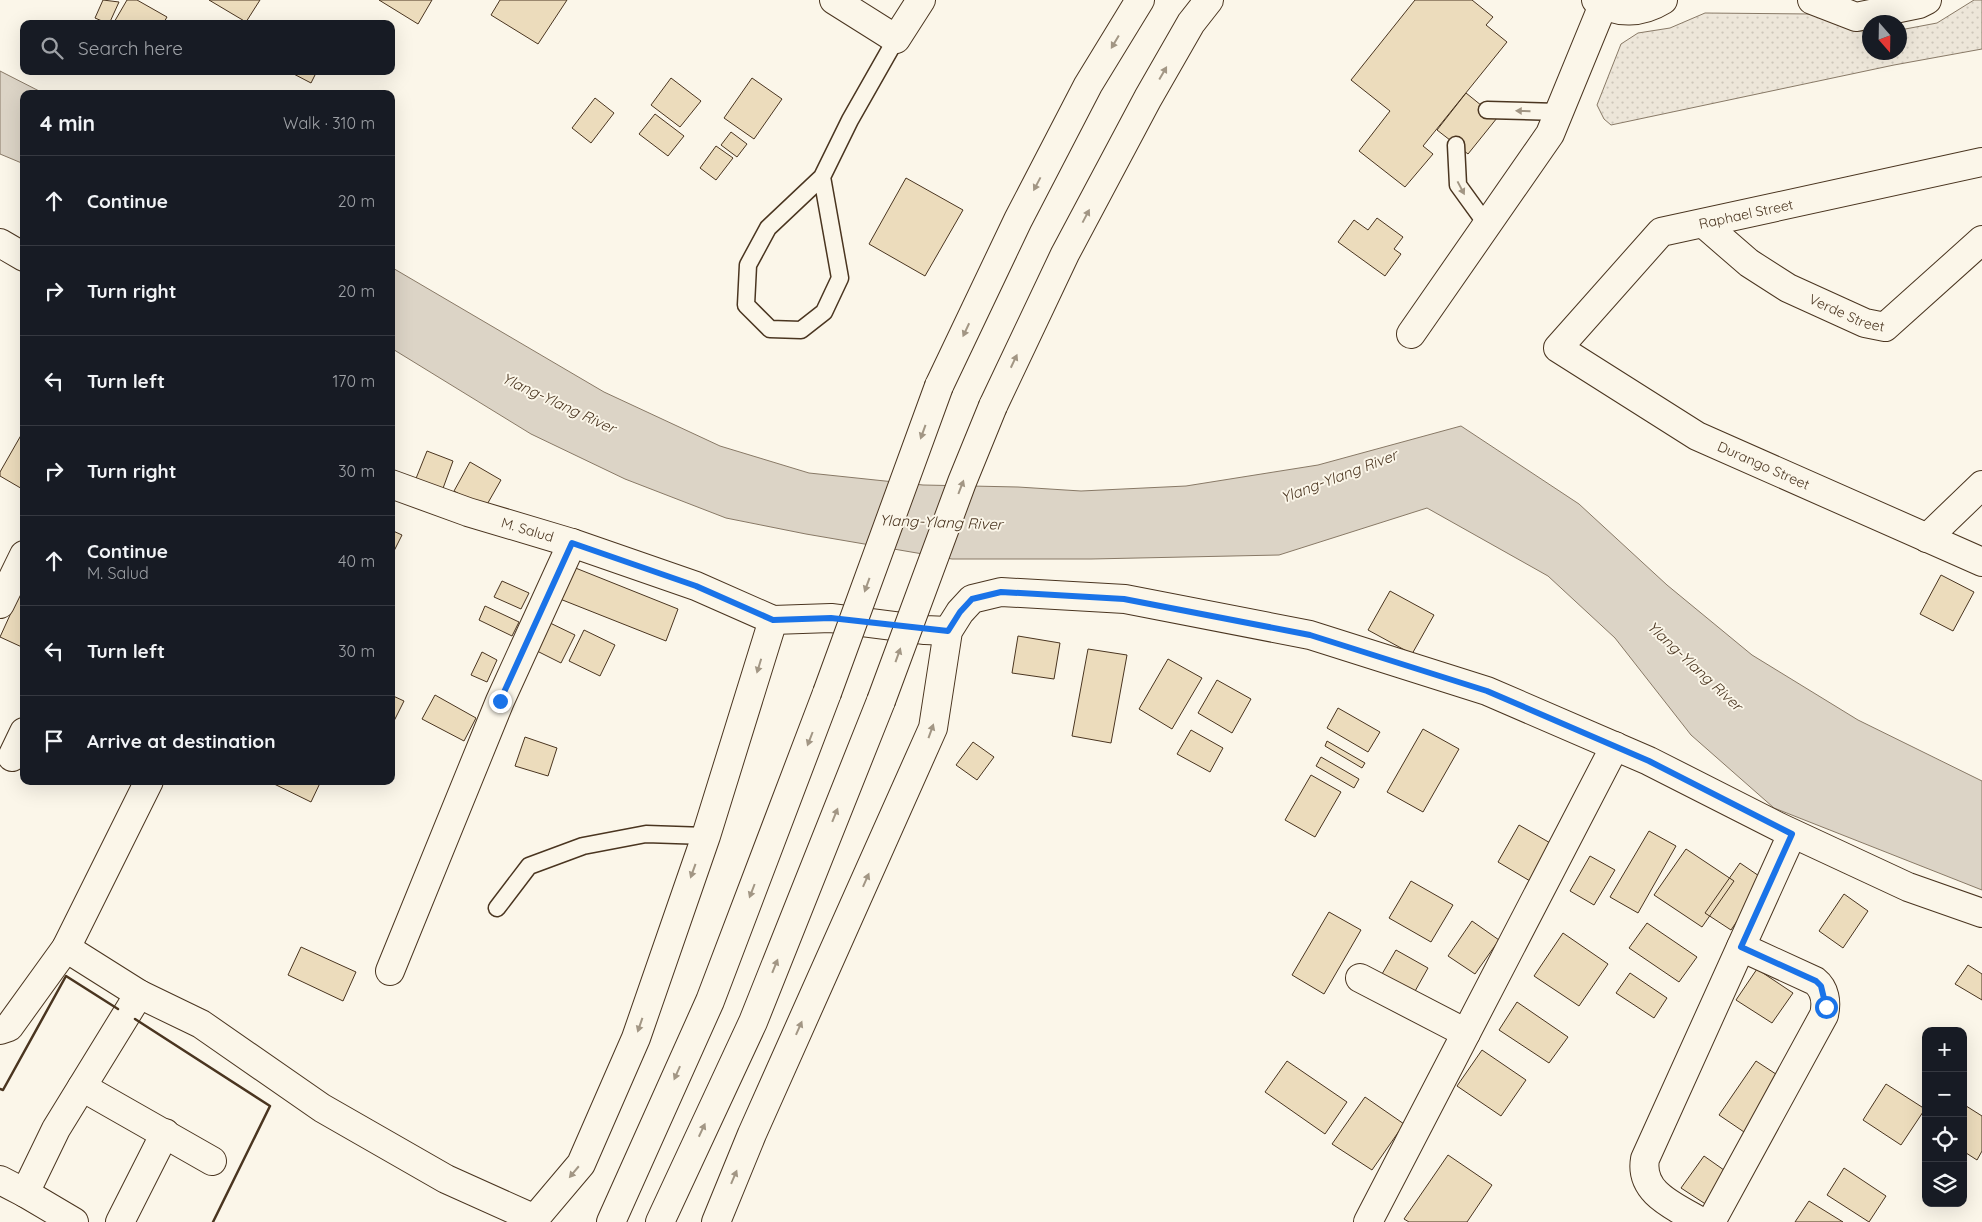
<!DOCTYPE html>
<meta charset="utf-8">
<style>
body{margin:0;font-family:Quicksand,sans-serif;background:#20242c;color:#f1f3f6}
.controls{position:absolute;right:15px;bottom:15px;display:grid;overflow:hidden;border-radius:10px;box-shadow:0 5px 20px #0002}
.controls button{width:45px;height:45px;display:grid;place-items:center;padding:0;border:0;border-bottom:1px solid #363941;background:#171b24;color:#f1f3f6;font:25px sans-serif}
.compass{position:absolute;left:1862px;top:15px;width:45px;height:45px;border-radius:50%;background:#171b24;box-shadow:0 5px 20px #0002;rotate:160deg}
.stop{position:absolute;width:15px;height:15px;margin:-11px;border:4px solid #1a73e8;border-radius:50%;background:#fff}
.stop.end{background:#1a73e8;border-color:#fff;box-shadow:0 1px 5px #0008}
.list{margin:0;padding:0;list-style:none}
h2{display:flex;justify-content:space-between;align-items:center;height:65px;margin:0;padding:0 20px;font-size:21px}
h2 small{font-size:16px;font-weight:400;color:#9ea1a6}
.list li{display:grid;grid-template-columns:32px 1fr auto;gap:15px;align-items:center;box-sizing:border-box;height:90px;padding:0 20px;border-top:1px solid #363941}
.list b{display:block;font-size:19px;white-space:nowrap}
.list p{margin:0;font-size:16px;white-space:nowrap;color:#9ea1a6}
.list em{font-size:16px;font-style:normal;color:#9ea1a6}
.icon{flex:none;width:28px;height:28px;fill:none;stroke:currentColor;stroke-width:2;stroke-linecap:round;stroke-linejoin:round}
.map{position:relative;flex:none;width:1982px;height:1222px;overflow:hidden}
.search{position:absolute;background:#171b24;box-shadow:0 5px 20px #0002;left:20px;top:20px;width:375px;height:55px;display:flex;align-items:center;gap:12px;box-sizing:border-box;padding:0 18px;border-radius:10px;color:#9ea1a6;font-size:19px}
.panel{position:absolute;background:#171b24;box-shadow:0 5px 20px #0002;left:20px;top:90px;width:375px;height:695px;border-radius:10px}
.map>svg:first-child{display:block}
</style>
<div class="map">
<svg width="1982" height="1222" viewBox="0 0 1982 1222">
<defs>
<pattern id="grass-dots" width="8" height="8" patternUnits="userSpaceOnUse" patternTransform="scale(1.25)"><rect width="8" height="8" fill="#ede6d9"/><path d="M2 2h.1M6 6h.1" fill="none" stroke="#cdc6ba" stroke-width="1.8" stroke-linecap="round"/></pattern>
</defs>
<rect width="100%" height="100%" fill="#fbf6e9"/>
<path fill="url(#grass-dots)" stroke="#887966" d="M1974 0H1982V49L1894 65 1611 125 1604 119 1597 105 1621 44 1638 33 1670 28 1705 13 1812 14 1856 31H1869L1870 52H1900V30L1937 23Z"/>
<path fill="#dcd4c6" stroke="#887966" d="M0 71 45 94H24V164L0 154Z
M391 267 604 392 720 446 809 473 923 485 1018 487 1081 491 1186 486 1318 465 1461 426 1579 504 1667 585 1752 655 1858 720 1982 781V890L1774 808 1691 735 1615 638 1548 576 1427 508 1279 555 1091 559H952L806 534 726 518 625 479 531 434 391 348Z"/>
<path fill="#ecdcbc" stroke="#4a3520" d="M103 0 119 2 109 24 95 18Z
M127 0H137L167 17 163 24H113Z
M209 0H260L246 22Z
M379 0H432L418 24Z
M500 0H567L538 44 491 15Z
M1415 0H1472L1493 17 1486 25 1507 42 1423 146 1433 154 1405 187 1359 151 1390 111 1351 80Z
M288 71H317L311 83Z
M671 78 701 101 680 127 651 105Z
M752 78 782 99 754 139 724 118Z
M1466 93 1497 118 1468 154 1437 130Z
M595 98 614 113 591 143 572 128Z
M655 114 684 136 668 156 639 134Z
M731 132 747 144 737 157 721 145Z
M716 146 733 158 716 180 700 168Z
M906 178 963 210 925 276 869 244Z
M1377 218 1403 237 1394 249 1401 254 1385 276 1338 242 1354 220 1368 230Z
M24 430V490L0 476V472Z
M427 451 453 461 442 491 415 481Z
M470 462 501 480 485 508 454 491Z
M391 530 402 535 391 557Z
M573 567 678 609 666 641 560 599Z
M1941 575 1974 592 1953 631 1920 614Z
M502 581 529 593 521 609 494 597Z
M1390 591 1434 615 1412 654 1368 630Z
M20 593 24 595V648L0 637Z
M485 606 519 622 512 636 479 620Z
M546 621 575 635 561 663 533 649Z
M584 630 615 645 600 676 569 661Z
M1018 636 1060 643 1054 679 1012 673Z
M1088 649 1127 655 1111 743 1072 736Z
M482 652 497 660 487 682 471 675Z
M1168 659 1202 678 1172 729 1139 709Z
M1217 680 1251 699 1232 733 1198 713Z
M391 695 404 701 391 727Z
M435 695 476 718 464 741 422 719Z
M1338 708 1380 732 1368 752 1327 728Z
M1423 729 1459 749 1423 812 1387 792Z
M1191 730 1223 748 1210 772 1177 754Z
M525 737 557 748 548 776 515 766Z
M1327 741 1365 763 1362 768 1325 746Z
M973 742 994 757 977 780 956 765Z
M1321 757 1359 779 1354 788 1316 766Z
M1311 775 1341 792 1315 837 1285 820Z
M268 781H321L311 802Z
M1519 825 1552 844 1530 881 1498 862Z
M1649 831 1676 846 1638 913 1610 897Z
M1686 849 1734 881 1702 927 1654 895Z
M1590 856 1615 870 1594 905 1570 891Z
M1740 863 1765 880 1731 930 1705 913Z
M1411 881 1453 905 1431 942 1389 918Z
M1844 894 1868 911 1843 948 1819 931Z
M1329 912 1361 930 1324 994 1292 975Z
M1472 921 1499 940 1475 974 1448 956Z
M1647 923 1697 957 1679 982 1629 948Z
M1563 933 1608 964 1579 1006 1534 976Z
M301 947 356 972 343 1001 288 975Z
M1396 950 1428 968 1414 993 1382 974Z
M1968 965 1982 974V1000L1955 984Z
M1757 969 1793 993 1772 1023 1736 1000Z
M1630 973 1667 998 1654 1018 1616 993Z
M1517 1002 1568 1037 1549 1063 1499 1030Z
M1482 1050 1526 1080 1501 1116 1457 1086Z
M1287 1061 1347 1102 1325 1134 1265 1092Z
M1756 1061 1785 1080 1747 1134 1719 1115Z
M1886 1084 1925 1109 1901 1145 1863 1120Z
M1365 1097 1404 1124 1372 1170 1332 1144Z
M1963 1104 1982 1116V1151L1977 1160 1963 1151Z
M1448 1155 1492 1185 1467 1222H1409L1404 1219Z
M1704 1156 1731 1175 1710 1207 1681 1188Z
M1844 1168 1886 1196 1869 1222 1827 1195Z
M1809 1201 1843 1222H1795Z"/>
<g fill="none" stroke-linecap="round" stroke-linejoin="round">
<g stroke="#4a3520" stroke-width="19">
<path id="service" d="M1487 110 1558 112
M1456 145 1458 185 1487 225
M822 177 840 278 824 312 801 330 770 329 746 305 748 265 768 228 822 177 850 120 896 39
M497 908 529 866 583 846 646 834 706 836"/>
</g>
<g stroke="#4a3520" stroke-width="30">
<g id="minor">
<path d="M834 0 896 39 921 0"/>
<path d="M1596 0C1617 15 1642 13 1663 0"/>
<path d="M1812 0 1856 17 1919 4 1927 0"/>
<path id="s1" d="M1982 162 1661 232 1558 348 1697 436 1982 562"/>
<path id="s2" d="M1704 224 1749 263 1788 288 1865 323 1885 327 1982 240"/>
<path d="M1411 334 1550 134 1603 5"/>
<path d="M1927 538 1982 485"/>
<path d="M0 604 24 555"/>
<path d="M12 757 24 732"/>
<path d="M66 948 139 994 201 1024 322 1108 446 1179 535 1219"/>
<path d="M390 971 500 701 572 543"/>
<path d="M1360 978 1466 1033"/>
<path d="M0 1030 9 1027 66 948 149 781"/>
<path d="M82 1087 212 1161"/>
<path d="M0 1180 25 1193 56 1129 139 994"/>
<path d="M25 1193 74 1222"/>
<path d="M120 1222 165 1133"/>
<path d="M1368 1222 1615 746"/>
<path d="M1701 1222C1677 1207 1639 1194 1645 1159L1792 834"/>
<path d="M1711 1222 1824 1015C1827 1002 1825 989 1815 981L1741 947"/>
</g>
</g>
<g stroke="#4a3520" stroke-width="30">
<g id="tertiary">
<path d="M0 243 24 257"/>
<path id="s3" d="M391 484 468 512 572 543 696 586 773 620 831 618 925 630 948 631"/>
<path d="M532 1222 581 1164 636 1038 706 836 773 620"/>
<path d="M716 1222 752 1134 933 728 948 631 960 612 972 599 1001 592 1125 599 1310 635 1487 691 1649 761 1779 827 1908 887 1982 913"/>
</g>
</g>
<g stroke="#4a3520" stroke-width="30">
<path id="secondary" d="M939 386 1018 220 1088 85 1140 0
M993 406 1065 254 1148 98 1191 23 1209 0
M611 1222 710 1001 827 693
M660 1222 753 1022 881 701"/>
</g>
<use href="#service" stroke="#fbf6e9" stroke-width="16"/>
<use href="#minor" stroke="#fbf6e9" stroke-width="28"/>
<use href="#tertiary" stroke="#fbf6e9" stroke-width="28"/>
<use href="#secondary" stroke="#fbf6e9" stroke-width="28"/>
<g stroke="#4a3520" stroke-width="30" stroke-linecap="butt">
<path id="secondary-bridge" d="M827 693 939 386
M881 701 962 482 993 406"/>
</g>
<use href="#secondary-bridge" stroke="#fbf6e9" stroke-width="28"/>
<path stroke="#4a3520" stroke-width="2.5" d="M135 1019 270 1106 213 1222
M0 1089 3 1090 66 976 118 1009"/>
</g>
<defs><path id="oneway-solid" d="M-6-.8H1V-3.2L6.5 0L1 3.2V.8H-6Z" transform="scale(1.25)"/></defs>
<g fill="#a29684">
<use href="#oneway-solid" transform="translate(1115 42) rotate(121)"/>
<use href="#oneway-solid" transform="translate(1163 73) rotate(-60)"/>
<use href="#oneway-solid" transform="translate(1523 111) rotate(-179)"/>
<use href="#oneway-solid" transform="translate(1037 184) rotate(118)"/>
<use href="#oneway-solid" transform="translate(1461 188) rotate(62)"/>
<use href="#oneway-solid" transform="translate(1086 216) rotate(-62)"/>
<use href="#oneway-solid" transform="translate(966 330) rotate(115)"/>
<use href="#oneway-solid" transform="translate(1014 361) rotate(-65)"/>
<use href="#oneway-solid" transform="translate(923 432) rotate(110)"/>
<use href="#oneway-solid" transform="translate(961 487) rotate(-69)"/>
<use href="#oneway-solid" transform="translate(867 585) rotate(110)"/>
<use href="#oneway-solid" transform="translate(898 655) rotate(-70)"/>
<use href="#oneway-solid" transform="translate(759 666) rotate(107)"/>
<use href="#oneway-solid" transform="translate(931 731) rotate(-70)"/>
<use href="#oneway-solid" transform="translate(810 739) rotate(111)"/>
<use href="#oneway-solid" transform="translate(835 815) rotate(-68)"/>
<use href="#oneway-solid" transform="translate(693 871) rotate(110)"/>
<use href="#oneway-solid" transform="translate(866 880) rotate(-66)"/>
<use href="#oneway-solid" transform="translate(752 891) rotate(111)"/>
<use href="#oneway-solid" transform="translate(775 966) rotate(-68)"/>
<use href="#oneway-solid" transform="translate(640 1025) rotate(109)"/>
<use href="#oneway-solid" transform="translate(799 1028) rotate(-66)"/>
<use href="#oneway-solid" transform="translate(677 1073) rotate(114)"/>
<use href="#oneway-solid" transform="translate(702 1130) rotate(-65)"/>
<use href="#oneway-solid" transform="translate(574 1172) rotate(130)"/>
<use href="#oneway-solid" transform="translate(734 1177) rotate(-67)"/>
</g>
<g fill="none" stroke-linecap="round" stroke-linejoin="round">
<path stroke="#1a73e8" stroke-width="6" d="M500 701 572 543 696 586 773 620 831 618 948 631 960 612 972 599 1001 592 1124 599 1310 635 1487 691 1649 761 1792 834 1741 947 1816 981 1821 986 1826 1007"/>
</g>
<g text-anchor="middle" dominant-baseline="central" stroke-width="4" stroke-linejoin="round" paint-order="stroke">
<g font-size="14" fill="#4a3520" stroke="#fbf6e9">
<text transform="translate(1746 214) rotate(-12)">Raphael Street</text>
<text stroke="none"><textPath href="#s2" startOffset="170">Verde Street</textPath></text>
<text stroke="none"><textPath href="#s1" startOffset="721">Durango Street</textPath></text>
<text stroke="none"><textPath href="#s3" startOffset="144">M. Salud</textPath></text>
</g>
<g font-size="15" font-style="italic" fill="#4a3520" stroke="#fbf6e9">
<text transform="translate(559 403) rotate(25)">Ylang-Ylang River</text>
<text transform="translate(1339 476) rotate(-21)">Ylang-Ylang River</text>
<text transform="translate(941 522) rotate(2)">Ylang-Ylang River</text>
<text transform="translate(1695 666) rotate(43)">Ylang-Ylang River</text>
</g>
</g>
</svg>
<div class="controls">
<button>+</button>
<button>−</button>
<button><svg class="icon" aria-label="locate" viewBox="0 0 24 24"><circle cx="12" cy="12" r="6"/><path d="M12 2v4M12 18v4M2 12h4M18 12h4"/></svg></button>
<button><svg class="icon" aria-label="layers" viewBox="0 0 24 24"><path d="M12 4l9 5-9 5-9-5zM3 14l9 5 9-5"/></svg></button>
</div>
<svg class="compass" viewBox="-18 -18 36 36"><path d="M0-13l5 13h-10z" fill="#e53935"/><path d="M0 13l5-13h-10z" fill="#9ea1a6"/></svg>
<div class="stop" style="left:1826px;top:1007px"></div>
<div class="stop end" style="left:500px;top:701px"></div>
<div class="search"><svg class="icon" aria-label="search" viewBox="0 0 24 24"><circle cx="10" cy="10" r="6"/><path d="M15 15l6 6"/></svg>Search here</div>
<section class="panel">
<h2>4 min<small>Walk · 310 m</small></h2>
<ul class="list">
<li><svg class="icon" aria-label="ahead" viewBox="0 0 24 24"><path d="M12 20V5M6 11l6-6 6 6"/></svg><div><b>Continue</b></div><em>20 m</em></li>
<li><svg class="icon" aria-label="right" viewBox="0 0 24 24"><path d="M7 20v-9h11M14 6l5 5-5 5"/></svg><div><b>Turn right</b></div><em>20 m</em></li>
<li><svg class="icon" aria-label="left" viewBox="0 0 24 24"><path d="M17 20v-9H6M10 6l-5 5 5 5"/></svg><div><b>Turn left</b></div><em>170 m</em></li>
<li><svg class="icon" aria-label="right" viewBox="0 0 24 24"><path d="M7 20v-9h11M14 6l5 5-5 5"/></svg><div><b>Turn right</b></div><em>30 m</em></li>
<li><svg class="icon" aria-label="ahead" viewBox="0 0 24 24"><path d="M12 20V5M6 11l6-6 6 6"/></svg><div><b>Continue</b><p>M. Salud</p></div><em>40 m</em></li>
<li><svg class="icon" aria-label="left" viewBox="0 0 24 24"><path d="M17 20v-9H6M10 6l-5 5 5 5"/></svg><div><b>Turn left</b></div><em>30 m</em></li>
<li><svg class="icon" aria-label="arrive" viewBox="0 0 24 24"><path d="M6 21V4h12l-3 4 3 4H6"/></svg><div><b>Arrive at destination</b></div></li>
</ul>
</section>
</div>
